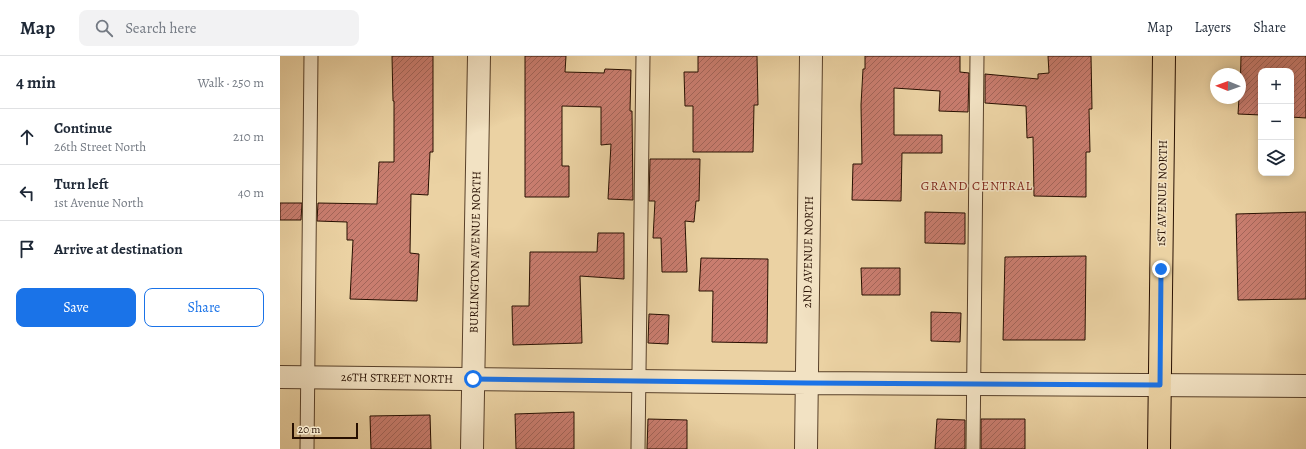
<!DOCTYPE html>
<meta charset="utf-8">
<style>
body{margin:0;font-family:Alegreya,serif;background:#f2f2f3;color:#1f2937}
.controls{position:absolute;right:12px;top:12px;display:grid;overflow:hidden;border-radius:8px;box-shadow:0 2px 10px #0003}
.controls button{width:36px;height:36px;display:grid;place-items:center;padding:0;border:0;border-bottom:1px solid #e0e1e3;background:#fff;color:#1f2937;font:20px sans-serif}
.compass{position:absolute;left:930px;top:12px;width:36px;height:36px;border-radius:50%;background:#fff;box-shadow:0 2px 10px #0003;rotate:271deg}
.scale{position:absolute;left:12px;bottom:10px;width:66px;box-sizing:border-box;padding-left:4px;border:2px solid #270f00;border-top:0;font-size:11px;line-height:14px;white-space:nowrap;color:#270f00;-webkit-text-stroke:3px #f2e2c3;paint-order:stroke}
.stop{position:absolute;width:12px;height:12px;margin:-9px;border:3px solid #1a73e8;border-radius:50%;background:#fff}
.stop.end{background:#1a73e8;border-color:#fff;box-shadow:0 1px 4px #0008}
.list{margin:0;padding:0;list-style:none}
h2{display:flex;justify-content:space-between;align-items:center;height:52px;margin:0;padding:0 16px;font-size:17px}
h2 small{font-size:13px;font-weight:400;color:#747a83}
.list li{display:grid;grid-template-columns:26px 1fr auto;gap:12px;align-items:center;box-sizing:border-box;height:56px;padding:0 16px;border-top:1px solid #e0e1e3}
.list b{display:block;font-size:15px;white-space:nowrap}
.list p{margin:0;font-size:13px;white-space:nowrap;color:#747a83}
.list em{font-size:13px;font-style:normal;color:#747a83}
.actions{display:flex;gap:8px;padding:12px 16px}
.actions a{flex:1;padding:9px 0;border:1px solid #1a73e8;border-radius:8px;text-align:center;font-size:14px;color:#1a73e8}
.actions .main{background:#1a73e8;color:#fff}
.icon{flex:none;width:22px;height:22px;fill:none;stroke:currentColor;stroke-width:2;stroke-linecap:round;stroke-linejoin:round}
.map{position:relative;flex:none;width:1026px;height:393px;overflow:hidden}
header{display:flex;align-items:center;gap:24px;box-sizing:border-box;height:56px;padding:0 20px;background:#fff;border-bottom:1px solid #e0e1e3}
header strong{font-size:19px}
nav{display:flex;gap:22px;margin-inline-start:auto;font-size:14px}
.search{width:280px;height:36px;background:#f2f2f3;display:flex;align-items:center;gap:10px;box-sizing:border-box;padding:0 14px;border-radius:8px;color:#747a83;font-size:15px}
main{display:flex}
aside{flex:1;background:#fff}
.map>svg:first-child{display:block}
</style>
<header>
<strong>Map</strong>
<div class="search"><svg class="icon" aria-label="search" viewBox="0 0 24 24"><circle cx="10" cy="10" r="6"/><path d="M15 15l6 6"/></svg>Search here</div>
<nav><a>Map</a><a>Layers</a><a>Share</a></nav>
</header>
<main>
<aside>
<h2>4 min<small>Walk · 250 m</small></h2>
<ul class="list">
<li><svg class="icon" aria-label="ahead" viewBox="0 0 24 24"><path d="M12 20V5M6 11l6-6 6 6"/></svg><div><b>Continue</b><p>26th Street North</p></div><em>210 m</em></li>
<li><svg class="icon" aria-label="left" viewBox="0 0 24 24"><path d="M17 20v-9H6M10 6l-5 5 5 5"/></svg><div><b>Turn left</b><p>1st Avenue North</p></div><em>40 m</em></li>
<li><svg class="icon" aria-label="arrive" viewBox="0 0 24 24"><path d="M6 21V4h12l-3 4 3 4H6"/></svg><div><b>Arrive at destination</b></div></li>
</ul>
<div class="actions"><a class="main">Save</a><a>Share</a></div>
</aside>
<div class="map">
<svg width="1026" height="393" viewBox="0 0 1026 393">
<defs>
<pattern id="building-hatch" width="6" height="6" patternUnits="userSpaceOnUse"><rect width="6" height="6" fill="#c97d6f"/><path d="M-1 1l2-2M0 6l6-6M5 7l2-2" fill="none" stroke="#a36559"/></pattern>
</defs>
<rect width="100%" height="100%" fill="#ebd2a3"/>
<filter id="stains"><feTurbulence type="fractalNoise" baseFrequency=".005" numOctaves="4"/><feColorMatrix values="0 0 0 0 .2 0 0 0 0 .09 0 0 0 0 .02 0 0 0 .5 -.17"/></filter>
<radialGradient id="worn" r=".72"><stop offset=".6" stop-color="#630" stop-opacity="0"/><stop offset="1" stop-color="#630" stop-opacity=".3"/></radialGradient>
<path fill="url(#building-hatch)" stroke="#270f00" d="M112 0H153V96H150L148 139 131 138 130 197 139 198 137 245 70 243 73 184H67V166L37 165 38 147 97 148 99 106H114V45H113Z
M245 0H286L285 16 324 17 325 13 351 14 350 55H352L353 144 328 143 331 88 321 89V51L282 50V110H289V141H245Z
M418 0H477L478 49H474L473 96H413V50H405L404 16H418Z
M585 0H680V16L689 17 688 56 659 55 660 35 614 32V79H662V97H622L621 145 572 144 573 108H582L581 49 583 13H585Z
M768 0H811L812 53H809L810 96H806V141L754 140 753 81 747 82 746 50 705 47V18L758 23V18L769 17Z
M961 0H1026V62L1011 61V15H981V59L958 58 959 42H960Z
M370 103H420L419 145H416L414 166 405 165 407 216H382L381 182H373L375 145H369Z
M0 147H22L21 164H0Z
M645 156 685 157V188L645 187Z
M1026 156V243L958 244 956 158Z
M318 177H344V223L300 220 302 287 233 289 232 250H249L250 196H317Z
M806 200 805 284H723L725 201Z
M421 202 488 203 487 287 432 286 433 235H419Z
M581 212H620V239H582Z
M651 256 681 257 680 286 651 285Z
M369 258 389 259 388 288 368 287Z
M294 356V393H236L235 358Z
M150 359 151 393H91L90 360Z
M368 363 407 364V393H367Z
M657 363 685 364V393H655Z
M701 363H745V393H701Z"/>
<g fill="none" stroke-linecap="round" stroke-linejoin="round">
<g stroke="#584029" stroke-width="15">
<path id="lane" d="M27 393 31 0
M358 393 363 0
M693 393 697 0"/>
</g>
<g stroke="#584029" stroke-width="24">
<path id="street" d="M0 321 527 327 1026 330
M192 393 199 0
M526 393 531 0"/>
</g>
<g stroke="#270f00" stroke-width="24">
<path id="primary" d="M879 393 884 0"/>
</g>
<use href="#lane" stroke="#f2e2c3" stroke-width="13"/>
<use href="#street" stroke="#f2e2c3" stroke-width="22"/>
<use href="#primary" stroke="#ebd2a3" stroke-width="22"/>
</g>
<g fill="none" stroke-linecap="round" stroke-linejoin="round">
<path stroke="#1a73e8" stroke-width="5" d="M193 323 527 327 880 329 881 213"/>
</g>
<g text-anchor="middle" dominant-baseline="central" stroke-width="3" stroke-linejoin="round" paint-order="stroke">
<g font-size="12" fill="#270f00" stroke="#f2e2c3">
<text transform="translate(882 137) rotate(-89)">1ST AVENUE NORTH</text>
<text transform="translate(195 196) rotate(-89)">BURLINGTON AVENUE NORTH</text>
<text transform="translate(528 196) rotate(-89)">2ND AVENUE NORTH</text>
<text transform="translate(117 322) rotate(1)">26TH STREET NORTH</text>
</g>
<g font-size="13" letter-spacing="1" fill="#7a1f14" stroke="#f2e2c3">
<text x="697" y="129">GRAND CENTRAL</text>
</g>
</g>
<rect width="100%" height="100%" filter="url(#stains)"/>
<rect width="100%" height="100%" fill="url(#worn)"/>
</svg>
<div class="controls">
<button>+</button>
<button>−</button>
<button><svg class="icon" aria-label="layers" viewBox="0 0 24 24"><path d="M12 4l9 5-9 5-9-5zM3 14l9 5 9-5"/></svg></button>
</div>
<svg class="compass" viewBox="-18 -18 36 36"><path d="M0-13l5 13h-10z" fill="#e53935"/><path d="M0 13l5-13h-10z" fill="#747a83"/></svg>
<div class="scale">20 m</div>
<div class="stop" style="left:193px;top:323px"></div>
<div class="stop end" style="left:881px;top:213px"></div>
</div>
</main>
